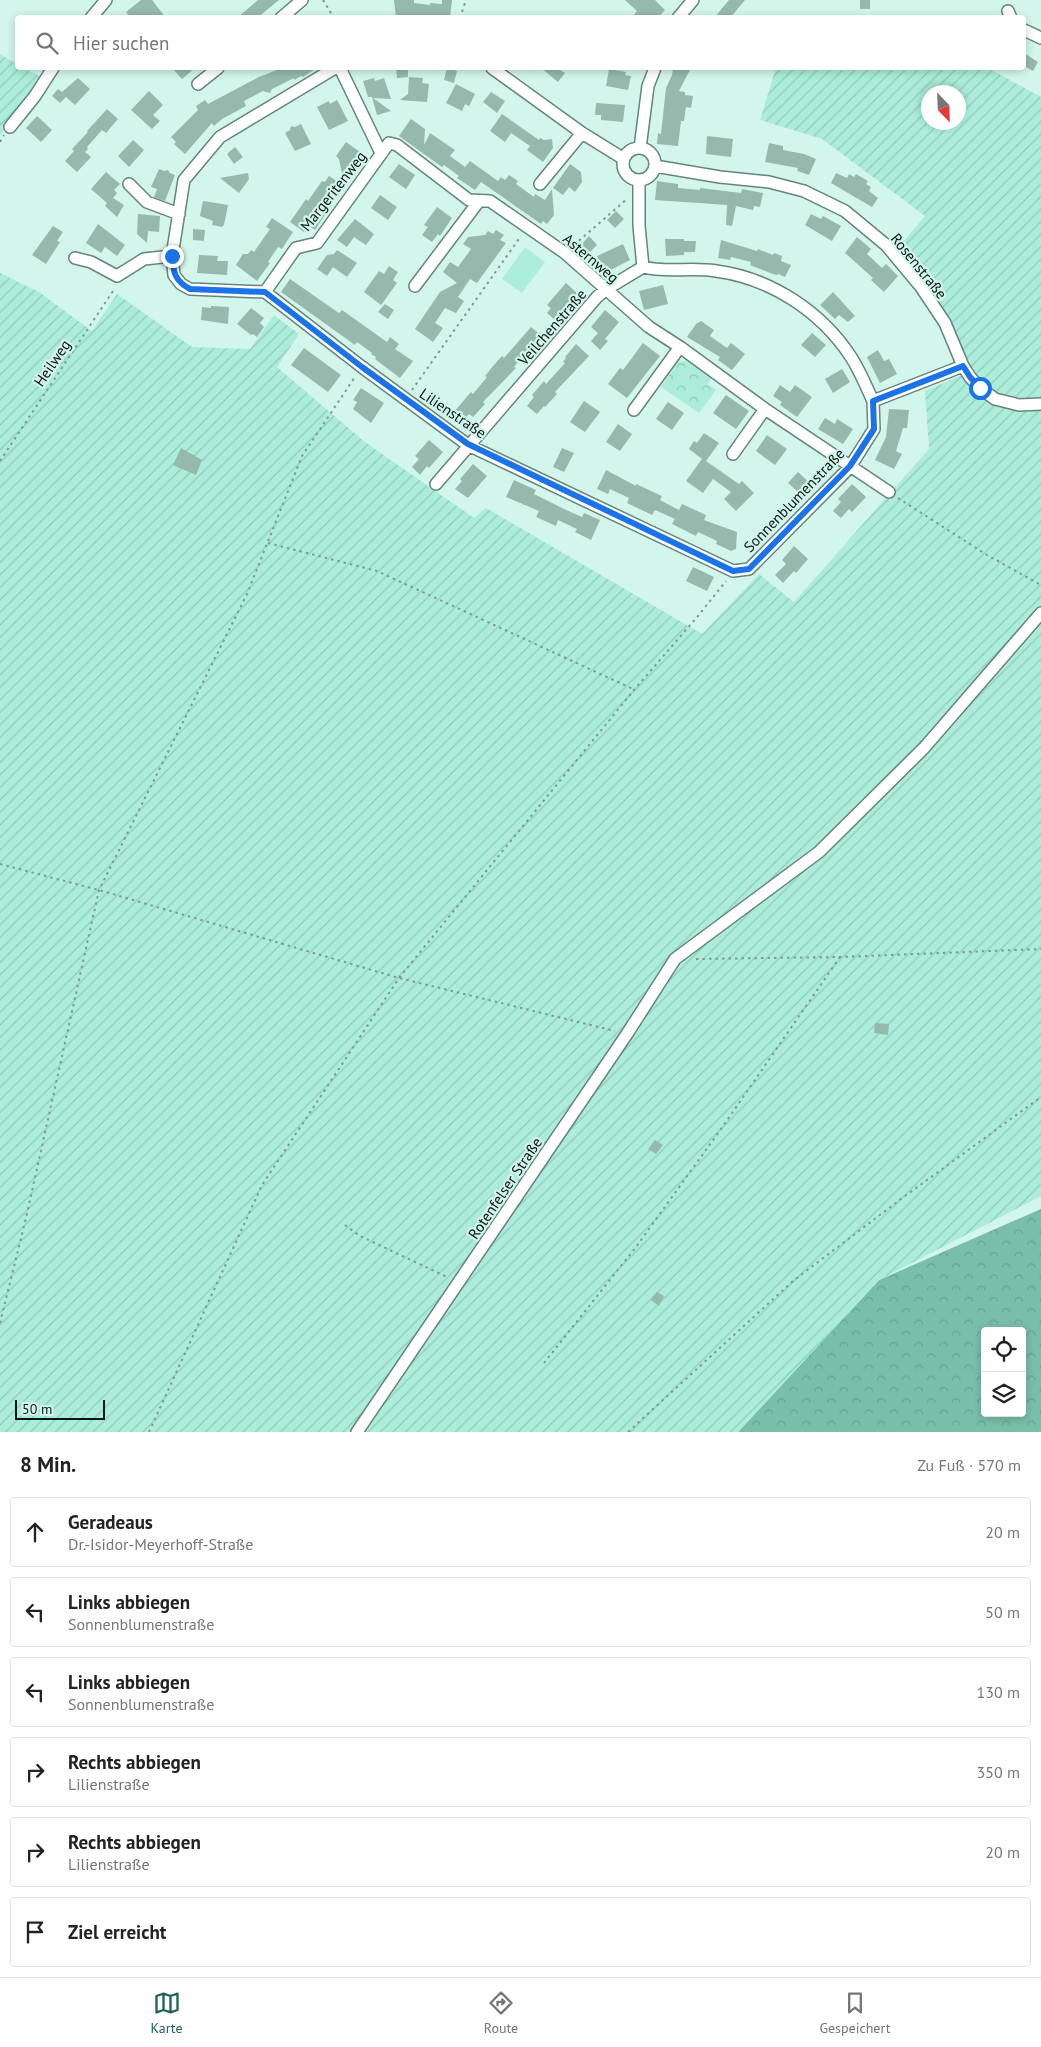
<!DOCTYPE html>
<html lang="de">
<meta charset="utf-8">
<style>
body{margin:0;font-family:"PT Sans",sans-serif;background:#f6f6f6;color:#222}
.controls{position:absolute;right:15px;bottom:15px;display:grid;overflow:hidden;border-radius:5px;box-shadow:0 2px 8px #0003}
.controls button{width:45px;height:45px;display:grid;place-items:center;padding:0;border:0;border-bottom:1px solid #e0e0e0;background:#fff;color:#222;font:25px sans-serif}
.compass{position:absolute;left:921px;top:85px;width:45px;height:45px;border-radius:50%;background:#fff;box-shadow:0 2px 8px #0003;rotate:157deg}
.scale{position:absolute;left:15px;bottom:12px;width:90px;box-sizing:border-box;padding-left:5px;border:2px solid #091613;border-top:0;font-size:14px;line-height:18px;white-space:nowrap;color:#091613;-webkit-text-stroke:4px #d2f6eb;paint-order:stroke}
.stop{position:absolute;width:15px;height:15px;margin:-11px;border:4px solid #1a73e8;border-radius:50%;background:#fff}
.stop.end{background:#1a73e8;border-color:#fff;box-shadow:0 1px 5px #0008}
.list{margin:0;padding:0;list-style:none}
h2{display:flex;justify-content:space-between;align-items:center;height:65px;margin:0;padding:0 20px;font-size:21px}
h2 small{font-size:16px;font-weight:400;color:#767676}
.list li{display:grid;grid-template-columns:32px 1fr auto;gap:15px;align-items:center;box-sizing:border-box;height:70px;margin:0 10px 10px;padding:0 10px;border:1px solid #e0e0e0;border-radius:5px}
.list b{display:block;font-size:19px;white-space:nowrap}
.list p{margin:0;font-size:16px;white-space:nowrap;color:#767676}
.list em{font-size:16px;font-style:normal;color:#767676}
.icon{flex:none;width:28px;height:28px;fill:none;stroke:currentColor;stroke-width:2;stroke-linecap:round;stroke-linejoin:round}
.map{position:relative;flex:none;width:1041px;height:1432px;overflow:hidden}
.search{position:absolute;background:#fff;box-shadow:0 2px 8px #0003;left:15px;right:15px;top:15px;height:55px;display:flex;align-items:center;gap:12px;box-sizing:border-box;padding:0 18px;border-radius:5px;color:#767676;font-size:19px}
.sheet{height:545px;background:#fff}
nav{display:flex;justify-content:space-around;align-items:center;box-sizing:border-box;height:70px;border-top:1px solid #e0e0e0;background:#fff;font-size:14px;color:#767676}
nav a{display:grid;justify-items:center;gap:2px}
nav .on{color:#206354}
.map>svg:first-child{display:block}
</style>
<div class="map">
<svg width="1041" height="1432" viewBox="0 0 1041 1432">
<defs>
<pattern id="forest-crowns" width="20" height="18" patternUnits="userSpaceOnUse" patternTransform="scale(1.25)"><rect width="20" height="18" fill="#79beab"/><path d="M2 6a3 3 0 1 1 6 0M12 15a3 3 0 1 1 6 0" fill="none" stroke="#67a392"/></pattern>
<pattern id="park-crowns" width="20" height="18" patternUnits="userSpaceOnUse" patternTransform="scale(1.25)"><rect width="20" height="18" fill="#abedda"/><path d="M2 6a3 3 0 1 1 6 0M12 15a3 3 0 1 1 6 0" fill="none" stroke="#92caba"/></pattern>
<pattern id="garden-furrows" width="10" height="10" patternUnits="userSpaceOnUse" patternTransform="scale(1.25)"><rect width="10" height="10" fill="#abedda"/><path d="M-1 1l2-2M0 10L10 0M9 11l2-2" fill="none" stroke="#92caba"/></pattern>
</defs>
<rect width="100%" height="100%" fill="#d2f6eb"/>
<path fill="#abedda" d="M525 247 545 262 522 293 502 279Z"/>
<path fill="url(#forest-crowns)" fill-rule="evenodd" d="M1041 1209V1432H738L879 1280ZM985 1331H1022V1413H985Z"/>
<path fill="url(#park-crowns)" d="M687 360 712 377 708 384 716 390 699 413 661 387 678 362Z"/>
<path fill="url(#garden-furrows)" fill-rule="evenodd" d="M0 54 17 64 18 68H24L41 77 0 136Z
M776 68H988L1041 97V1196L879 1280 738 1432H0V273L39 292 92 331 117 294 192 347 250 349 274 315 299 334 277 367 365 442 474 518 486 508 702 634 759 574 794 602 929 449 925 391 962 375 941 326 892 255 925 216 822 139 760 120ZM928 92H958V122H928Z"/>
<path fill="#96b9ae" d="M141 0H152L166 18H130L126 12Z
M258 0H279L257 18H237Z
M394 0H414V3L430 5V3L442 4V0H452L450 18H396Z
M625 0H655L665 10 658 18H631L637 11Z
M729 0H745L730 18H714Z
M860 0H870V9H860Z
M1024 53 1038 62 1033 71 1024 66Z
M172 68H195L182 79Z
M280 68H317L303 77 301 76 294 80V78L272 89 270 93 263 91 244 101 246 106 222 119 214 126 212 123 185 154 174 144 176 142 171 137 198 110 196 106 205 100 208 104 259 77 282 68Z
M396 68H408V77L397 78Z
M447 68 457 71 454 83 444 80Z
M541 68H557L565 73 558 82Z
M673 68H691L679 91 685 92V95L693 96 691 108 686 107 684 121H681L678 146 657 144 658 133 661 134 666 88 672 75Z
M609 69 626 72 625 75 631 76 628 90 606 86Z
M409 77 423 78 422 83 429 84 427 102 400 100 408 94Z
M78 78 90 89 75 105 66 97 60 103 52 96 58 89 62 92Z
M374 78 375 81 384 78 391 99 373 98 391 111 377 115 372 97H368L363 81Z
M456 84 475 94 469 106 465 104 462 111 446 103Z
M149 91 163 105 153 115 160 121 152 129 131 110Z
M491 92 505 101 497 113 483 102Z
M337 100 348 121 329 130 317 107 329 101 330 104Z
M596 103 625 105 623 122 601 120V115H595Z
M107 109 118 119 106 133 102 130 87 147 88 149 85 152 91 157 77 172 65 161 74 151 72 149 88 132 87 131Z
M502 114 539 140 540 138 544 140 552 139 553 148 543 162 527 150 530 146 511 133 505 142 490 131Z
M37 116 52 130 41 142 26 128Z
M411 119 425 129 424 145 430 133 455 150 450 156 465 167 470 161 498 181 501 177 505 180 509 175 518 181 516 184 534 197 535 194 545 200 552 189 554 215 547 224 543 221 541 224 481 182 475 190 457 178 459 176 444 165 442 167 399 136Z
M301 124 311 144 295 151 285 133 290 130 291 126 295 127Z
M707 136 733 139 731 157 706 154Z
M133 140 144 150 129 167 118 156Z
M346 142 367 157 357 171 355 170 344 184 339 159 336 156Z
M769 143 783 146V150L804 154 816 159 809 175 797 171 798 168 765 162Z
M235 147 243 157 234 164 227 154Z
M399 164 415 175 406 189 389 177Z
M570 164 581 172 582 182 575 192 569 187 563 195 553 188Z
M159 169 164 171 168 170 170 173 175 175 165 201 154 197 157 189 151 187Z
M106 172 120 184 114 190 117 193 113 198 124 205 117 217 105 206 107 203 91 189Z
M248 173 249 179 239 193 220 178Z
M836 173 847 178 849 174 854 177 856 174 868 181 866 184 871 187 869 191 878 198 872 207 831 183Z
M329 176 344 186 315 230 309 226 304 232 290 222 306 199 308 201 322 181 325 182Z
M657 181 678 184V188L700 190V188L741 193 742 189 763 193 760 207 754 206 753 210 736 206 732 226 726 225 727 205 655 200Z
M380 195 397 207 388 220 371 208Z
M203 201 228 205 224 225 222 227 212 225 213 221 200 216Z
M437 207 452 218 440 236 438 234 432 242 422 235 428 227 424 225Z
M616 211 624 219 615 228 607 220Z
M138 214 160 216 159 232 148 231 147 243 137 234Z
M811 214 821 219 823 216 841 226 832 241 805 225Z
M272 218 293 232 282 249 278 247 268 262 270 263 257 281 236 265 243 254H248L251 250 254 252 270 229 266 227Z
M355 219 374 234 366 245 354 237 347 247 337 240Z
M98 224 125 245 117 256 105 247 101 253 86 243Z
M53 226 63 232 57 241 60 242 46 264 32 255Z
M193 229 205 230 204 241 193 240Z
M496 230 504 235 500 240 506 243 477 283 470 279 458 297 464 301 456 313 445 308 435 323 443 328 433 342 415 329 440 292 457 283 443 272 450 262 458 267 471 249 463 244 468 237 485 235 488 231 493 234Z
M589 236 597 245 588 254 580 246Z
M857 237 871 249 867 254 882 268 886 264 898 276 884 292 871 280 873 278 845 253Z
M665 239H684V241H696L695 252H684V255L666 256Z
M721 240 757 251 758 249 773 255 774 253 782 256 781 261 791 265 785 277 778 274 777 275 773 274 750 265 751 262 731 257 730 260 718 258Z
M623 244 630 260 605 273 597 256Z
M337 250 357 263 347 277 333 267 327 276 317 269 327 255 334 254Z
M199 255 218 256 217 261H228L227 275 197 273Z
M389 266 398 272 393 280 397 283 381 305 364 292 379 271 384 274Z
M290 279 339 313 342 310 387 342 390 337 399 344 395 349 413 361 400 378 375 359 376 357 371 354 372 353 357 342 355 345 281 292Z
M566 283 579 295 555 320 547 313 551 308 547 305Z
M663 285 668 304 644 310 639 291Z
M833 292 855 316 848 322 839 315 835 319 820 305Z
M385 304 394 310 388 319 378 312Z
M211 306 229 307 228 324 201 320 202 307 211 308Z
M251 308 264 318 260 323 264 327 257 337 253 334 251 335 237 324Z
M605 310 619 322 605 339 608 341 600 350 591 341 598 333 591 327Z
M701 321 714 330 710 336 727 348 731 343 745 354 732 370 718 360 720 357 687 337 696 324Z
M531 327 543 337 531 350 529 349 521 358 514 367 516 368 483 402 485 404 473 417 469 414 463 421 453 413 471 392 473 394 487 377 485 376 493 366 502 356 504 358Z
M812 333 826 345 815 357 801 345Z
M643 343 660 356 627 398 608 384 620 368 623 370Z
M576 344 589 356 555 392 557 394 545 407 544 406 537 414 527 406 534 397 532 395 544 381 546 384 565 363 563 362 566 358 565 357Z
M304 348 341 375 328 392 291 365Z
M878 350 884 361 889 359 897 374 880 383 867 357Z
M842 369 850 382 833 393 825 379Z
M780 385 790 392 795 385 812 397 797 417 780 405 782 402 773 396Z
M361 388 384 403 371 423 353 409 357 402 353 400Z
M726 395 749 411 736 429 713 413Z
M584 401 600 412 585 432 570 422Z
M668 402 684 413 672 430 656 419Z
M889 409 909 410 907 428H903L896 451 902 454 894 469 875 460 886 437Z
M825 418 835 424 837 419 853 429 843 444 818 429Z
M618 424 632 434 620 451 606 442Z
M704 433 719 443 706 461 739 484 742 481 754 493 736 511 724 499 731 492 713 479 703 493 686 481 702 459 689 449 694 441 697 443Z
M767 435 787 449 775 465 756 451Z
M429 440 443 452 429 468 427 466 420 475 412 467 419 459 415 456Z
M181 448 202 460 196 475 173 465Z
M562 448 574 453 564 472 553 467Z
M473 464 487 476 468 498 455 489 462 481 460 479Z
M606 470 636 486V484L662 496 660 500 679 510 682 504 706 515 704 520 737 532 736 549 731 551 716 544 717 541 698 532 696 536 672 524 675 519 655 510 652 515 627 503 629 498 610 489 608 494 597 489Z
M798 472 814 487 805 498 788 483Z
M514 480 536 490 534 494 564 509 582 517 584 513 600 520 591 540 575 532 577 529 558 520 556 526 536 517 539 511 506 497Z
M852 484 866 497 852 512 849 509 841 518 833 511 841 502 838 499Z
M794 546 808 559 796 573 794 571 783 583 775 575 786 564 782 560Z
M693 567 714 577 707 591 686 581Z
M875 1023 889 1024 888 1035 874 1033Z
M655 1140 663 1145 656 1154 648 1149Z
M657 1292 664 1296 659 1306 651 1300Z"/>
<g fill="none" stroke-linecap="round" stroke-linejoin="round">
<g stroke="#65857c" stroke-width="14">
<path id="minor" d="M1008 11 1011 18
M91 18 106 0
M281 18 302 0
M678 18 693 0
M1024 30 1041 38
M335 68 220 137 184 180 172 256 174 275 181 284 190 289 265 292 362 367 468 445 733 571 749 569 850 467 874 429 873 401 963 366
M340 68 381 153
M492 68 582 133 624 159
M198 84 218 68
M10 127 35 96 53 68
M640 148 648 86 655 68
M623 164a16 16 0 1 1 32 0a16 16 0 1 1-32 0Z
M655 166 720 177 769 182 804 191 845 211 886 245 921 287 945 323 963 366 970 377 980 388 995 399 1019 405 1041 404
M129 184 147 202 179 214
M540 184 582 133
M75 258 91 262 117 276 144 259 172 256
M643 267C666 273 692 267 716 271 770 278 821 311 851 357 860 371 866 386 873 401
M415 286 479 201
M265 292 296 248 317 243 389 143 397 145 469 200 490 201 565 253 649 327 680 347 765 409 889 492
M634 410 680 347
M733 454 765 409
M436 484 597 297 605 290 643 267 639 226V180
M357 1432 627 1034 675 959 819 852 924 748 1041 613"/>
</g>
<path stroke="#7f9a92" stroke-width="2" stroke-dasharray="2.5 4" stroke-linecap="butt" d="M323 0 334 18
M460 18 466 0
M0 142 4 135
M574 245 627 199
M412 390 521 236
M0 461 115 288
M898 498 987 555 1041 585
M268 543 377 571 633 689
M0 864 99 890 399 978 615 1031
M696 959 840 957 1041 949
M345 1225 360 1236 447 1277
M0 1323 26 1218 99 890 247 594 302 456 355 377
M544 1363 636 1247 721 1129 840 957
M149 1432 262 1185 399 978 634 690 698 616 726 581
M628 1432 793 1281 901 1199 1041 1097"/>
<use href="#minor" stroke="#fff" stroke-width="11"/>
</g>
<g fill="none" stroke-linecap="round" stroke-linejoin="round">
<path stroke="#1a73e8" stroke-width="6" d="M172 256C173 272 175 281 190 289L265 292 362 367 468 444 733 571 749 569 850 466 874 429 873 401 963 366 970 377 980 388"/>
</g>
<g text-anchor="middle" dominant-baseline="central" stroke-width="4.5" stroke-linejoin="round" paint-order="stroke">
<g font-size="15" fill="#091613" stroke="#d2f6eb">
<text transform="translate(333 191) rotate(-52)">Margeritenweg</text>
<text transform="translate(591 258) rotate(40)">Asternweg</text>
<text transform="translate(919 266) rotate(51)">Rosenstraße</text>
<text transform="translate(552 327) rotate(-49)">Veilchenstraße</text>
<text transform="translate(52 363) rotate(-56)">Heilweg</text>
<text transform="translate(453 413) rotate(34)">Lilienstraße</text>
<text transform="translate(794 500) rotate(-46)">Sonnenblumenstraße</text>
<text transform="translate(505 1188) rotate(-56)">Rotenfelser Straße</text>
</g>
</g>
</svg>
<div class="controls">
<button><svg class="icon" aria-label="locate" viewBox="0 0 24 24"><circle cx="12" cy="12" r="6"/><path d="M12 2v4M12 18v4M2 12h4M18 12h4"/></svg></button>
<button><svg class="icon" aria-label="layers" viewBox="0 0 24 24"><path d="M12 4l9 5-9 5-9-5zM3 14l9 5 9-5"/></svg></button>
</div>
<svg class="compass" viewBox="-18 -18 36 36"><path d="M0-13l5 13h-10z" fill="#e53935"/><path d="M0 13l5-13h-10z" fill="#767676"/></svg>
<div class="scale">50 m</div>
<div class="stop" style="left:980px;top:388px"></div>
<div class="stop end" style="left:172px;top:256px"></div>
<div class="search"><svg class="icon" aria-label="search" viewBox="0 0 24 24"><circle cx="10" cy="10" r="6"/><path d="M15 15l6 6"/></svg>Hier suchen</div>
</div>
<section class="sheet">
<h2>8 Min.<small>Zu Fuß · 570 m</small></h2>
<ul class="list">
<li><svg class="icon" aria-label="ahead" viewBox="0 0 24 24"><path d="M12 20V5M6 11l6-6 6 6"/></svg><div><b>Geradeaus</b><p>Dr.-Isidor-Meyerhoff-Straße</p></div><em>20 m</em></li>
<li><svg class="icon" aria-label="left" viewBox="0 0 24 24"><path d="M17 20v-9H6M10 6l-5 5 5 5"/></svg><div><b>Links abbiegen</b><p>Sonnenblumenstraße</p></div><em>50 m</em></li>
<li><svg class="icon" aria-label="left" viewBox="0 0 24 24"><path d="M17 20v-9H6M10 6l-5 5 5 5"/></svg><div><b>Links abbiegen</b><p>Sonnenblumenstraße</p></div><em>130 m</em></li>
<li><svg class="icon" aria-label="right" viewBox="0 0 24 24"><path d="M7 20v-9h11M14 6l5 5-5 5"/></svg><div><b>Rechts abbiegen</b><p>Lilienstraße</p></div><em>350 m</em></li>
<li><svg class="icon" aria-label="right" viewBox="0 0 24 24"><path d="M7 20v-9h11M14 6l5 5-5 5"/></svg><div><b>Rechts abbiegen</b><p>Lilienstraße</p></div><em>20 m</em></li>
<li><svg class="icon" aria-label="arrive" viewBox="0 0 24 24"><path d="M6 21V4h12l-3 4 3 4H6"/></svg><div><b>Ziel erreicht</b></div></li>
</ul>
</section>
<nav>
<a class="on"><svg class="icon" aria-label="map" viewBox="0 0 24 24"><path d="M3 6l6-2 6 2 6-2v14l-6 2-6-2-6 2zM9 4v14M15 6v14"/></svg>Karte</a>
<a><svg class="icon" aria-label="directions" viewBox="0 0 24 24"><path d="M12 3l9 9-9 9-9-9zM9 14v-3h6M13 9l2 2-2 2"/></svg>Route</a>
<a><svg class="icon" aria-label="saved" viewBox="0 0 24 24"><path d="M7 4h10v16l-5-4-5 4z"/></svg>Gespeichert</a>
</nav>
